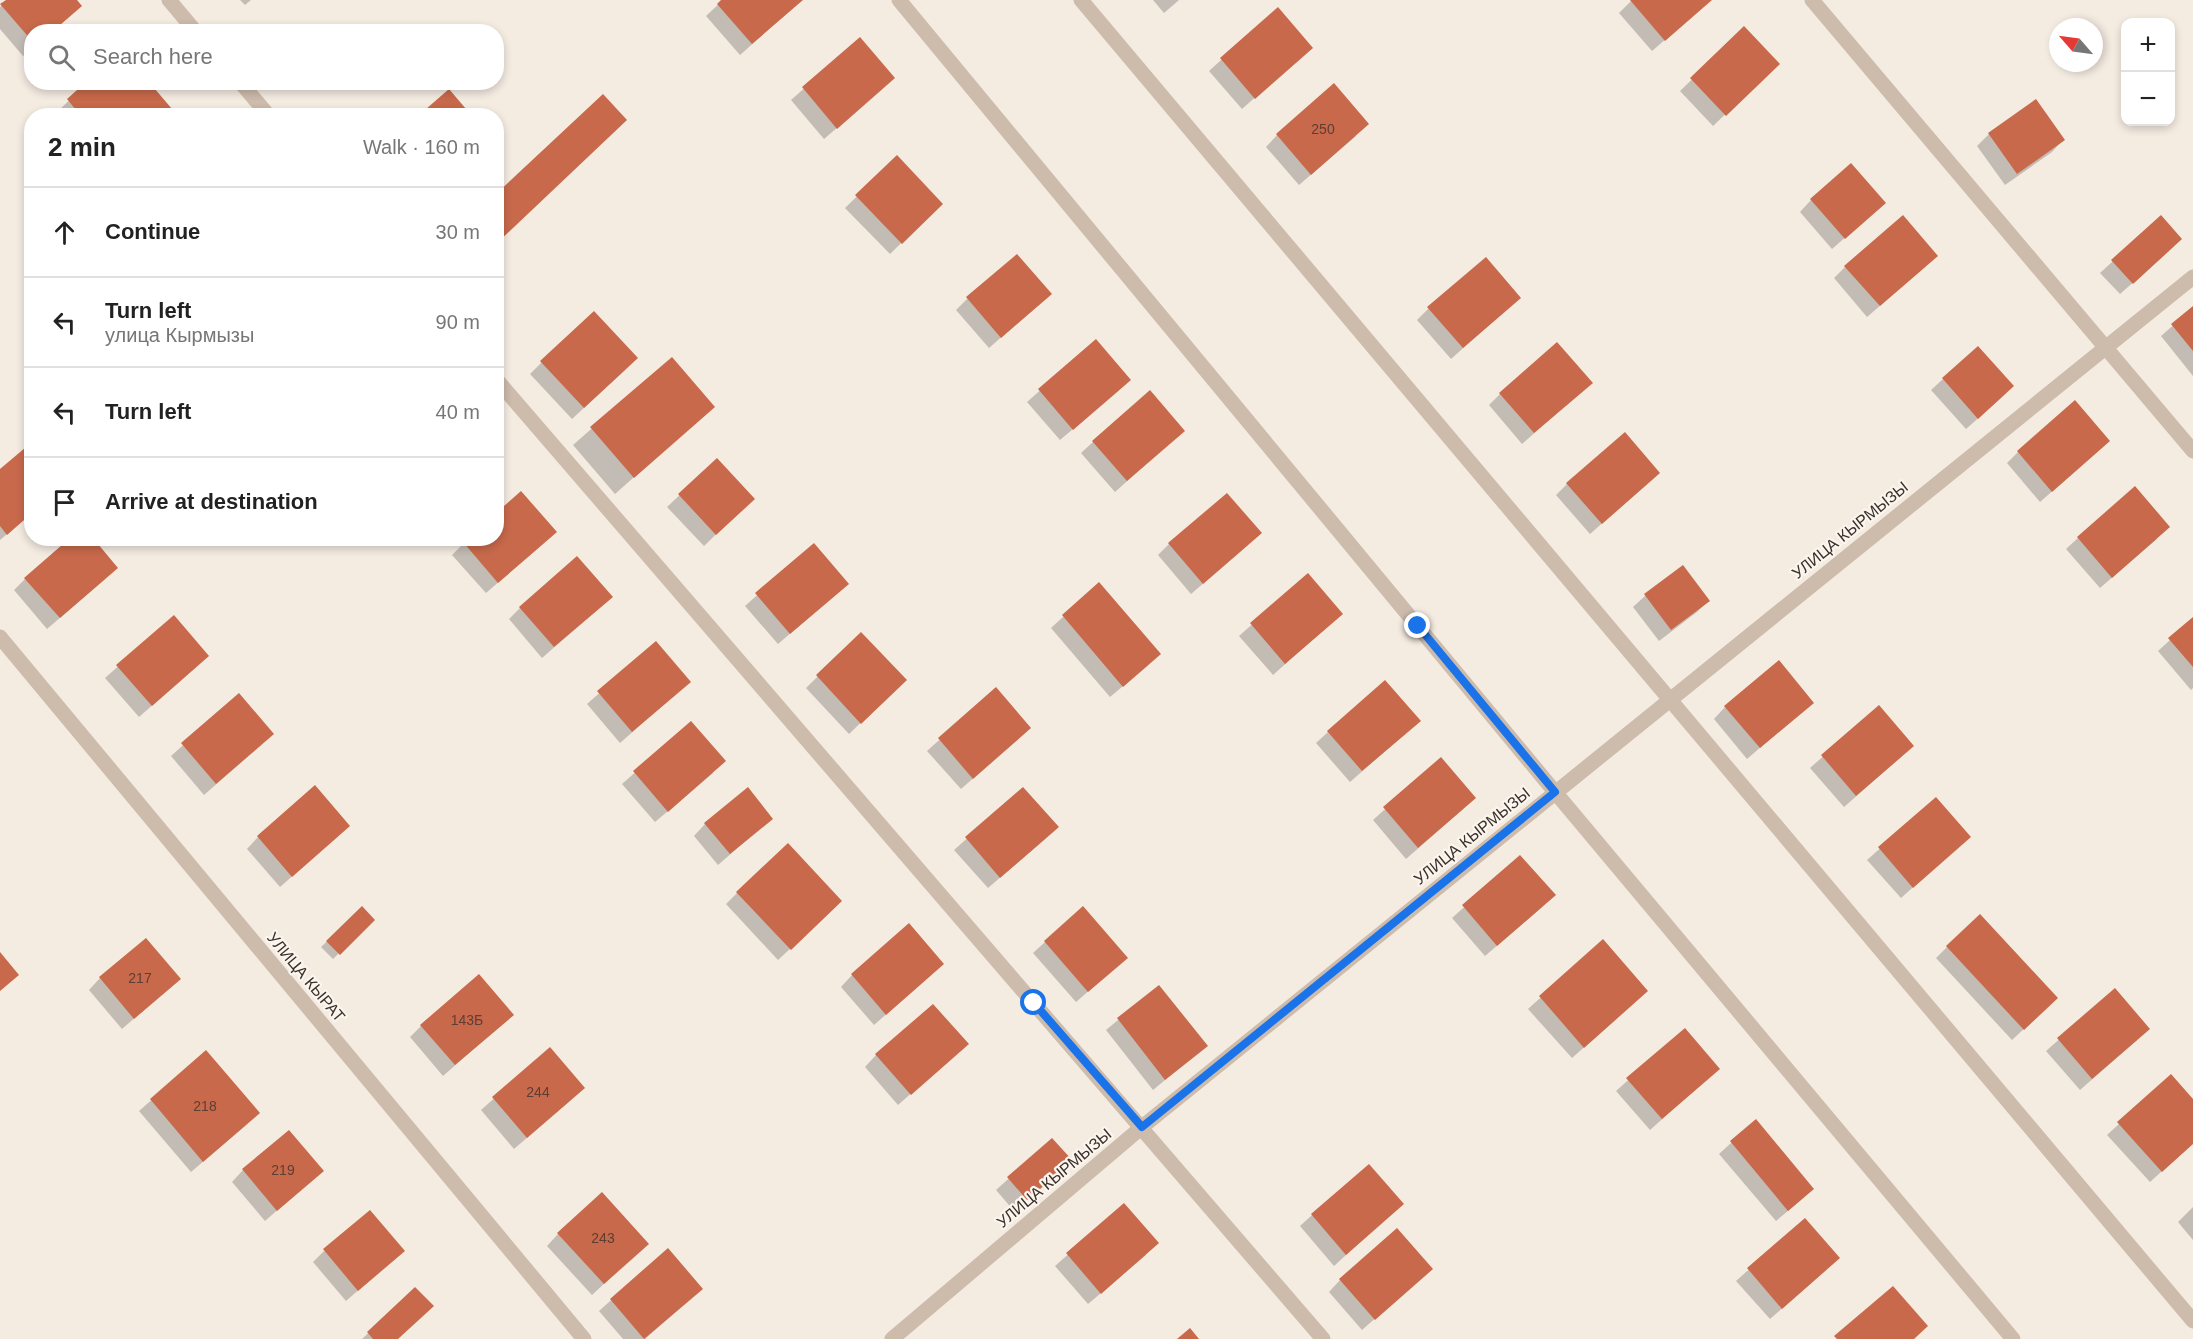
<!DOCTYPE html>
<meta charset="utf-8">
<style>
body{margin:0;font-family:Helvetica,sans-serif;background:#f6f6f6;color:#222}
.controls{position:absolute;right:18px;top:18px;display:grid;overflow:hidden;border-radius:12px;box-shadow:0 3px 9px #0003}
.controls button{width:54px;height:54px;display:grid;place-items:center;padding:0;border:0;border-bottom:2px solid #e0e0e0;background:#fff;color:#222;font:30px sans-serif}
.compass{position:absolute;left:2049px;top:18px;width:54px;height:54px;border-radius:50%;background:#fff;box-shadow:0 3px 9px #0003;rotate:298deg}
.stop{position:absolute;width:18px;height:18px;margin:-14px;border:4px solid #1a73e8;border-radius:50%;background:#fff}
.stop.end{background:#1a73e8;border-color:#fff;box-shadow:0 2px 6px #0008}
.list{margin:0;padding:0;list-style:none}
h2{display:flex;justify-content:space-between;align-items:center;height:78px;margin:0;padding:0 24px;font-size:26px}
h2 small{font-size:20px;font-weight:400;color:#767676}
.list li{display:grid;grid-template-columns:39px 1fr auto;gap:18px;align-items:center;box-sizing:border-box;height:90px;padding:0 24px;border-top:2px solid #e0e0e0}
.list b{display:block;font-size:22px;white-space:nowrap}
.list p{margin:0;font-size:20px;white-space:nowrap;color:#767676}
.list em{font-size:20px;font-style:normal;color:#767676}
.icon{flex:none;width:33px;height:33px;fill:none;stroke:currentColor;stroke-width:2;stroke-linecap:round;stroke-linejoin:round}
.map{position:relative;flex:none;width:2193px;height:1339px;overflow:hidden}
.search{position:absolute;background:#fff;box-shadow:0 3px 9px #0003;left:24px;top:24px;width:480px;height:66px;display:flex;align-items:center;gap:15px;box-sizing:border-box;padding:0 21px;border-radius:24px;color:#767676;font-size:22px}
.panel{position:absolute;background:#fff;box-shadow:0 3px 9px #0003;left:24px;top:108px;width:480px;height:438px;border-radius:24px}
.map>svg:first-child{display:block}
</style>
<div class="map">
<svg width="2193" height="1339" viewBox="0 0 2193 1339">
<rect width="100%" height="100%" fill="#f4ebe1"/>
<path fill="#0003" d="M8 0H75L80 6 52 32H32V49L23 56 0 29V7Z
M240 0H251L245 5Z
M723 0H802L740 55 706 16Z
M1153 0H1179L1164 13Z
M1632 0H1711L1652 51 1619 13Z
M1277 9 1311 48 1242 109 1209 71Z
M1744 29 1778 64 1713 126 1680 91Z
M860 39 882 89 824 139 791 100Z
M88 82 176 116H53Z
M2036 101 2063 140 2052 152 2005 185 1977 146 1989 134Z
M1277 135 1356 136 1299 185 1266 147Z
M896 158 941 204 890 254 845 208Z
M1811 200 1872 214 1832 249 1800 212Z
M2161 217 2169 251 2120 294 2100 273Z
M1845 267H1925L1867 317 1834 278Z
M968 298 1038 305 989 348 956 310Z
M1429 308 1507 309 1451 359 1417 320Z
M2193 308V376L2161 336Z
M1096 341 1118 391 1060 440 1027 402Z
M1977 348 2001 398 1966 429 1931 390Z
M671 359 713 407 615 494 573 445Z
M542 362 625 370 572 419 530 374Z
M1500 394H1579L1522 444 1489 405Z
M1183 431 1115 492 1081 453 1093 442Z
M2018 452H2097L2040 502 2007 463Z
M717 460 741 510 704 546 667 507Z
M0 471 32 513 0 540Z
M1567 484H1647L1590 534 1556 495Z
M407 538H419L411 544Z
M469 538 543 544 486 593 452 555Z
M2078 538 2157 539 2100 588 2066 549Z
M1169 544 1248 545 1191 594 1158 555Z
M813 545 835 595 778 644 745 606Z
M1682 567 1708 601 1697 612 1659 641 1633 607 1645 596Z
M1308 575 1329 625 1273 675 1239 636Z
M25 579H105L47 629 14 590Z
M1099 584 1148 665 1110 697 1051 628Z
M520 608H599L542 658 509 619Z
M174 617 196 667 139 717 105 678Z
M2193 619V688L2191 690 2158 651Z
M861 634 905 680 849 734 806 688Z
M656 643 677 693 620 743 587 704Z
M996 689 1018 739 961 789 927 751Z
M239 695 261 745 204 795 171 756Z
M1812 703 1747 759 1714 719 1725 707Z
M1879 707 1901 757 1844 807 1810 768Z
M691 723 713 773 655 822 622 784Z
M1328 732H1407L1350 782 1316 743Z
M1441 759 1463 809 1406 859 1373 820Z
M1023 789 1045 839 988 888 954 850Z
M1936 799 1969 837 1901 898 1867 860Z
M771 819 718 865 694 836 705 824Z
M258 837H337L280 887 247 849Z
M1520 857 1542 907 1485 956 1452 918Z
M737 893 829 913 778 960 726 904Z
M362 908 373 920 333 959 321 947Z
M1603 941 1635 1002 1572 1058 1528 1009Z
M1045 942 1114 969 1076 1002 1033 953Z
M1947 947 2044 1010 2012 1040 1936 958Z
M852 975H931L874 1025 841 987Z
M100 978 167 990 122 1029 89 990Z
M1158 987 1206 1046 1153 1090 1106 1030Z
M2115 990 2137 1040 2080 1090 2046 1051Z
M421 1026H500L443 1076 410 1037Z
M1684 1030 1706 1080 1650 1130 1616 1091Z
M967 1044 898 1105 865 1067 876 1055Z
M550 1049 572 1099 514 1149 481 1110Z
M206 1052 246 1125 191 1172 139 1111Z
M2171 1076 2193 1101V1143L2150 1182 2107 1135Z
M1755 1121 1801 1200 1776 1221 1719 1154Z
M1052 1140 1059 1173 1014 1211 996 1190Z
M243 1170 322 1171 265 1221 232 1182Z
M1402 1204 1334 1266 1300 1226 1312 1215Z
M1124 1205 1146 1255 1088 1304 1055 1266Z
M2193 1207V1240L2178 1222Z
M1804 1220 1826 1270 1770 1319 1736 1281Z
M558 1234 635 1255 592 1295 547 1246Z
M667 1250 689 1300 645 1339H623L599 1311Z
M324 1251H403L346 1301 313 1262Z
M1340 1280H1419L1362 1330 1329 1292Z
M415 1289 397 1339H362Z"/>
<path fill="#c8694b" d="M6 0H77L82 6 52 32H32V41L0 4Z
M721 0H803L752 44 717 4Z
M1630 0H1712L1665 41Z
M1278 7 1313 48 1255 99 1220 58Z
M1744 26 1780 64 1726 116 1690 78Z
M860 37 895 78 837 129 802 87Z
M86 82H149L178 116H81L67 99Z
M1334 83 1369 124 1311 175 1276 134Z
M449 89 472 116H418Z
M603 94 627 120 496 244V194Z
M2036 99 2065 140 2017 174 1988 133Z
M897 155 943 204 902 244 855 195Z
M1851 163 1886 203 1845 239 1810 199Z
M1903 215 1938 256 1880 306 1844 266Z
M2161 215 2182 239 2133 284 2111 260Z
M1017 254 1052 294 1001 338 966 297Z
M1486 257 1521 298 1463 348 1427 307Z
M2193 306V351L2171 324Z
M594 311 638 358 584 408 540 361Z
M1096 339 1131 380 1073 430 1038 389Z
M1557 342 1593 383 1534 433 1499 393Z
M1978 346 2014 386 1978 419 1942 378Z
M672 357 715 407 634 478 590 427Z
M1150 390 1185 431 1127 481 1092 441Z
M2075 400 2110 441 2052 492 2017 451Z
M1625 432 1660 473 1602 524 1566 483Z
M32 442V513L7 535 0 526V469Z
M717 458 755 499 716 535 678 494Z
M2135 486 2170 527 2112 578 2077 537Z
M521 491 557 532 498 583 463 542 467 538H496V513Z
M1227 493 1262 533 1203 584 1168 543Z
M70 538H93L118 568 60 618 24 578Z
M814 543 849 584 790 634 755 593Z
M577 556 613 597 554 647 519 607Z
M1683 565 1710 601 1671 630 1644 594Z
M1308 573 1343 614 1285 664 1250 623Z
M1099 582 1161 654 1123 687 1062 615Z
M174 615 209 656 152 706 116 665Z
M2193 617V667L2168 638Z
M861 632 907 680 861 724 816 675Z
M656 641 691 682 632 732 597 691Z
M1779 660 1814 703 1760 748 1724 706Z
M1385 680 1421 721 1362 771 1327 731Z
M996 687 1031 728 973 779 938 738Z
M239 693 274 734 216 784 181 743Z
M1879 705 1914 746 1856 796 1821 755Z
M691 721 726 761 668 812 633 771Z
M1441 757 1476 798 1418 848 1383 807Z
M315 785 350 826 292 877 257 836Z
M748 787 773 819 730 854 704 823Z
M1023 787 1059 827 1000 878 965 837Z
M1936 797 1971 837 1913 888 1878 847Z
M788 843 842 901 791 950 736 892Z
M1520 855 1556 895 1497 946 1462 905Z
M362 906 375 920 340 955 326 941Z
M1083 906 1128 958 1088 992 1044 941Z
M1980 914 2058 998 2024 1030 1946 946Z
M909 923 944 964 886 1015 851 974Z
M146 938 181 979 134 1019 99 977Z
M1603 939 1648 991 1584 1048 1539 996Z
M0 952 19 975 0 991Z
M479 974 514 1015 455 1065 420 1025Z
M1159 985 1208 1046 1165 1080 1117 1018Z
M2115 988 2150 1029 2092 1079 2057 1038Z
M933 1004 969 1044 911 1095 875 1054Z
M1685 1028 1720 1069 1662 1119 1626 1078Z
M550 1047 585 1088 527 1138 492 1097Z
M206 1050 260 1113 203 1162 150 1099Z
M2171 1074 2193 1099V1144L2162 1172 2117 1122Z
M1756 1119 1814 1189 1788 1211 1730 1141Z
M289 1130 324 1171 277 1211 242 1169Z
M1052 1138 1073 1161 1027 1200 1007 1177Z
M1369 1164 1404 1204 1346 1255 1311 1214Z
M602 1192 649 1244 604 1284 557 1233Z
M1124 1203 1159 1243 1101 1294 1066 1253Z
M370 1210 405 1251 358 1291 323 1249Z
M1805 1218 1840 1258 1782 1309 1747 1268Z
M1397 1228 1433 1269 1375 1320 1339 1279Z
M668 1248 703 1289 644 1339 610 1299Z
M1893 1286 1928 1326 1914 1339H1837L1834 1336Z
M415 1287 434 1306 398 1339H373L367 1332Z
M1190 1328 1199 1339H1177Z"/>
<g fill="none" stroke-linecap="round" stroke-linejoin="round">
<path stroke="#cdbbac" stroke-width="15" d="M169 0 196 32
M899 0 1555 792 2013 1339
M1081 0 2193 1321
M1812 0 2193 451
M240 82 269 116
M496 379 1323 1339
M0 637 584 1339
M892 1339 1142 1127 2193 277"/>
</g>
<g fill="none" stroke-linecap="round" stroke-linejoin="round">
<path stroke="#1a73e8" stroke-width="8" d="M1034 1003 1142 1127 1555 792 1418 626"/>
</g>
<g text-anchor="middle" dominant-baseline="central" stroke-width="4.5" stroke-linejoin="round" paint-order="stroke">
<g font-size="14" fill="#5e3e33">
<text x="1323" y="129">250</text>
<text x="140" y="978">217</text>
<text x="467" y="1020">143Б</text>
<text x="538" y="1092">244</text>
<text x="205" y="1106">218</text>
<text x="283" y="1170">219</text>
<text x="603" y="1238">243</text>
</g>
<g font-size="16" fill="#3b302b" stroke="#fbf5ee">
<text transform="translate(1850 530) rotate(-39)">УЛИЦА КЫРМЫЗЫ</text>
<text transform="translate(1472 836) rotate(-39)">УЛИЦА КЫРМЫЗЫ</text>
<text transform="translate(306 977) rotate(50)">УЛИЦА КЫРАТ</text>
<text transform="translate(1054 1178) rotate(-40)">УЛИЦА КЫРМЫЗЫ</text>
</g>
</g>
</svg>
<div class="controls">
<button>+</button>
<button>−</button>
</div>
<svg class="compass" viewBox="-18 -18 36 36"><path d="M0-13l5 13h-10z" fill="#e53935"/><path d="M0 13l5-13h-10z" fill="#767676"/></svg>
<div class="stop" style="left:1034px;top:1003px"></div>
<div class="stop end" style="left:1418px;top:626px"></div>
<div class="search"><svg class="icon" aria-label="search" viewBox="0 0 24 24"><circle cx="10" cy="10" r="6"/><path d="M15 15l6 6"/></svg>Search here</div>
<section class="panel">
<h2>2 min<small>Walk · 160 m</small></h2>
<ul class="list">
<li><svg class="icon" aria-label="ahead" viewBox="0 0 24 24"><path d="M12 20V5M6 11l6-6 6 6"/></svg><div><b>Continue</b></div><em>30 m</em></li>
<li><svg class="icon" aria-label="left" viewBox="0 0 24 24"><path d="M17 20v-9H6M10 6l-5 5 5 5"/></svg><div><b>Turn left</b><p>улица Кырмызы</p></div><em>90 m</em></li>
<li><svg class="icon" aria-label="left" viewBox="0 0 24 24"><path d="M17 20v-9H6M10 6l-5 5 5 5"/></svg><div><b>Turn left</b></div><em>40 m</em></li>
<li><svg class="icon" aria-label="arrive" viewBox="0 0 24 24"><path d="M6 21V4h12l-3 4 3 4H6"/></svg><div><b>Arrive at destination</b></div></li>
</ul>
</section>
</div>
